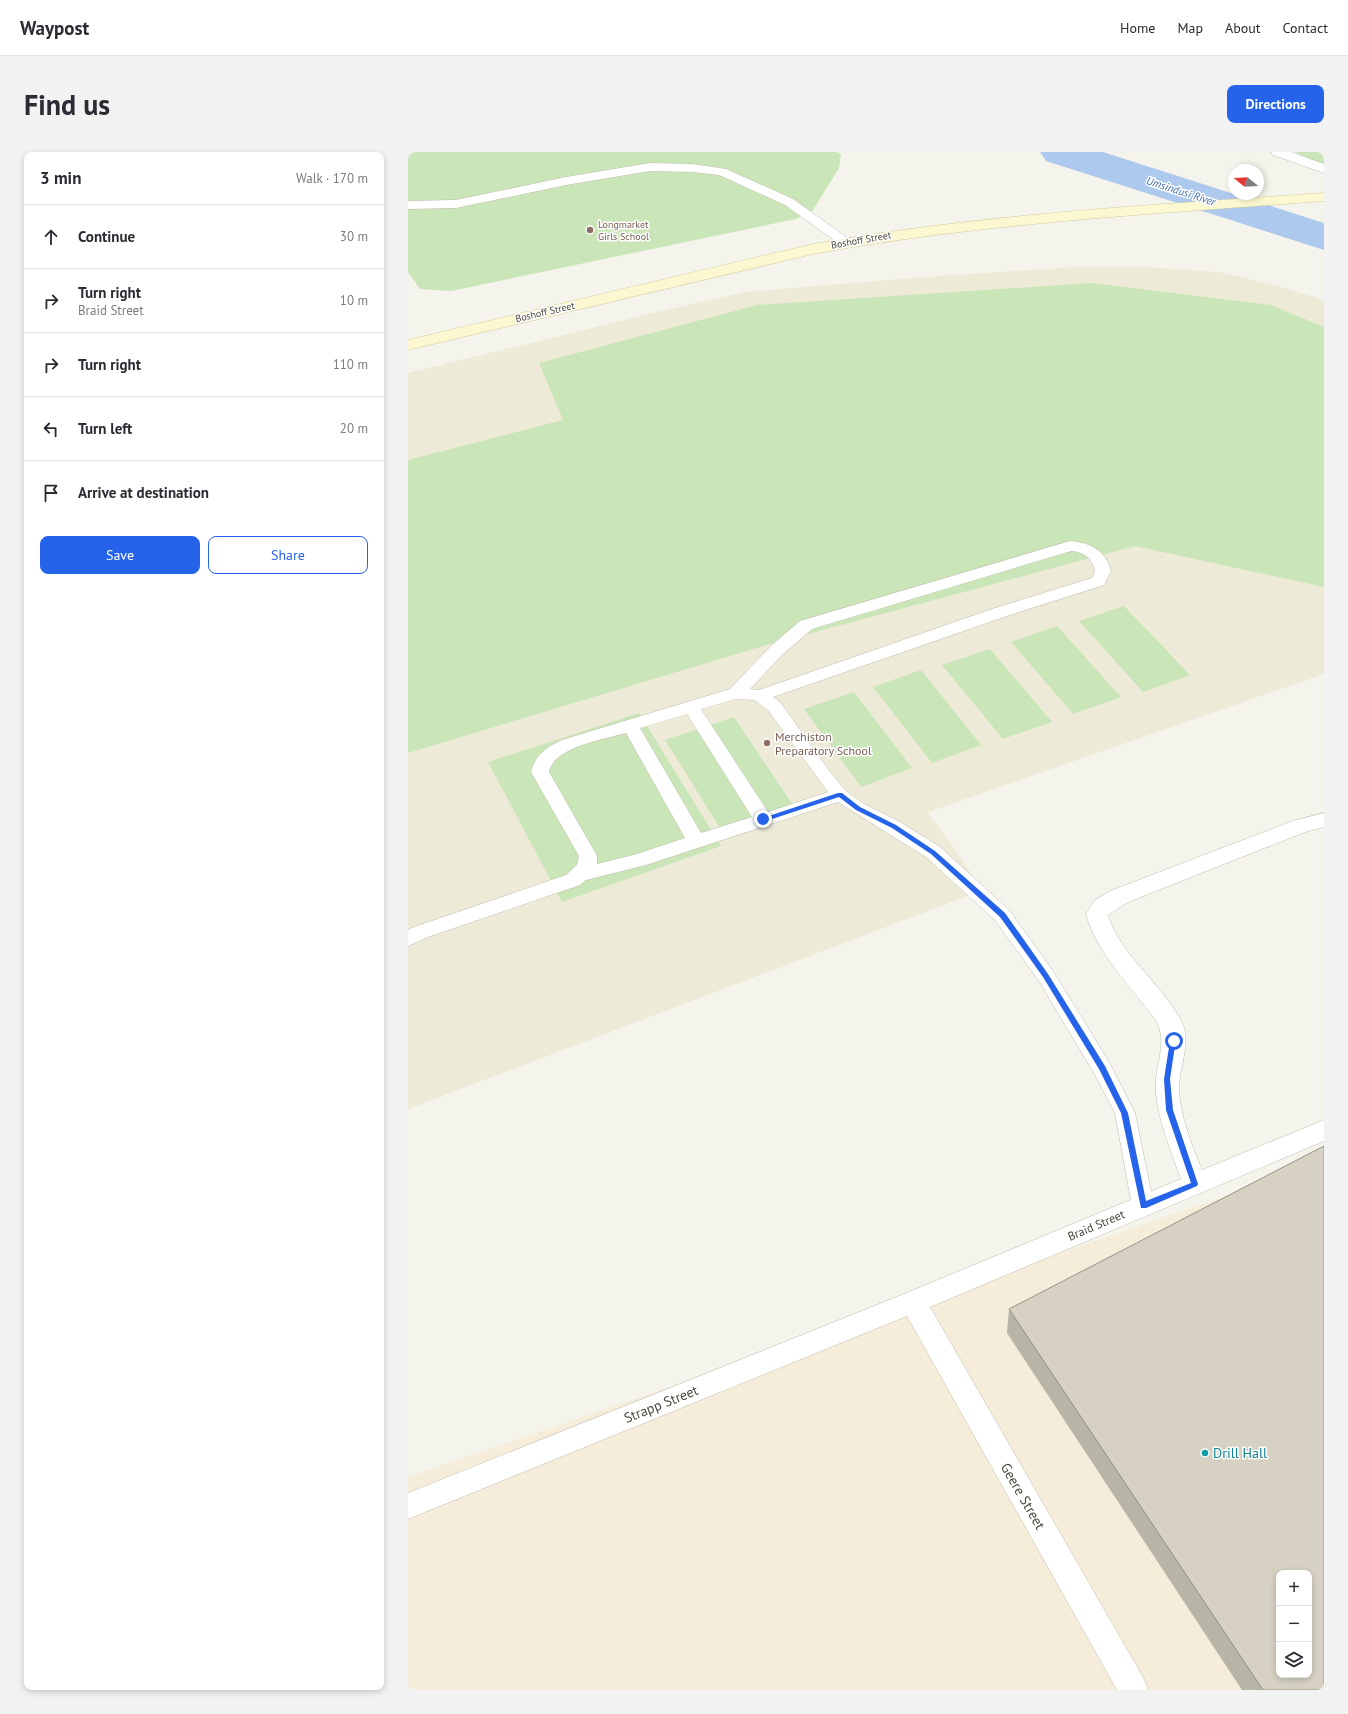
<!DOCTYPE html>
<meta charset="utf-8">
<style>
body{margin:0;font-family:"PT Sans",sans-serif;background:#f2f2f3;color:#2b2b33}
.controls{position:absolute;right:12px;bottom:12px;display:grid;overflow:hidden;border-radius:8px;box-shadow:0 2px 6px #0003}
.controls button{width:36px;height:36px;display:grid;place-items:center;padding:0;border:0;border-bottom:1px solid #e1e1e2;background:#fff;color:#2b2b33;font:20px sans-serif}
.compass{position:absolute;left:820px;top:12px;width:36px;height:36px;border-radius:50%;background:#fff;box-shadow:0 2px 6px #0003;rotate:288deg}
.stop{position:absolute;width:12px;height:12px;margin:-9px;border:3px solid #2563eb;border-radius:50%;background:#fff}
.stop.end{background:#2563eb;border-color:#fff;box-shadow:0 1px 4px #0008}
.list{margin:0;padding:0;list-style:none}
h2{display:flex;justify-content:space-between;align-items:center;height:52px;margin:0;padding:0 16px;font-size:17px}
h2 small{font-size:13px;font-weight:400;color:#7c7c81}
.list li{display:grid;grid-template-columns:26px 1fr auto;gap:12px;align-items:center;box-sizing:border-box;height:64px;padding:0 16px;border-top:1px solid #e1e1e2}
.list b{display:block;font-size:15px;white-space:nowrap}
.list p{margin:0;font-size:13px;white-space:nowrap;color:#7c7c81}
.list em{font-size:13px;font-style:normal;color:#7c7c81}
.actions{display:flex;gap:8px;padding:12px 16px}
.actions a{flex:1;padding:9px 0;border:1px solid #2563eb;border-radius:8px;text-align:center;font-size:14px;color:#2563eb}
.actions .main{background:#2563eb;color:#fff}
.icon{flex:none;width:22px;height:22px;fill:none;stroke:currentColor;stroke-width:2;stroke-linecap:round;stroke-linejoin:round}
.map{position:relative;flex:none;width:916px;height:1538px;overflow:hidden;border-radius:8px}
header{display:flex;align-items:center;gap:24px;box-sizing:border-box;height:56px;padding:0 20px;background:#fff;border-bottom:1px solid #e1e1e2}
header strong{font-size:19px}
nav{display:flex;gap:22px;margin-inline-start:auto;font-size:14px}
.intro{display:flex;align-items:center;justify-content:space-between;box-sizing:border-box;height:96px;padding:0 24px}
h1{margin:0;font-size:28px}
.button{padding:10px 18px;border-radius:8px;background:#2563eb;color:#fff;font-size:14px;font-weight:700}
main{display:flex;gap:24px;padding:0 24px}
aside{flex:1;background:#fff;border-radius:8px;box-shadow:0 2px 6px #0003}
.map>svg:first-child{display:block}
</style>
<header>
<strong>Waypost</strong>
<nav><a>Home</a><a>Map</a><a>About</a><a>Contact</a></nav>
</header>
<div class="intro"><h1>Find us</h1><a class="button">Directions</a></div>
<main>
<aside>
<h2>3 min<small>Walk · 170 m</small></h2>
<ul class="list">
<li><svg class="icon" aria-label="ahead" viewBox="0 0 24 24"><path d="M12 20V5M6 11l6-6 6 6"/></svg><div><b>Continue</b></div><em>30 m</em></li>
<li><svg class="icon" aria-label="right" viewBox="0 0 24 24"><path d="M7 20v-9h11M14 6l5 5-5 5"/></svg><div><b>Turn right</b><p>Braid Street</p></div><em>10 m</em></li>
<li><svg class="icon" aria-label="right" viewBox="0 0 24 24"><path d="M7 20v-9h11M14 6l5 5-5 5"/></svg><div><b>Turn right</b></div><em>110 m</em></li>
<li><svg class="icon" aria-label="left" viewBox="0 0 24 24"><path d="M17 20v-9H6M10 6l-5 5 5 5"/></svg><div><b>Turn left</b></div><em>20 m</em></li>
<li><svg class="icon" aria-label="arrive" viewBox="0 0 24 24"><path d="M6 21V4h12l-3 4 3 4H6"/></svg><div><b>Arrive at destination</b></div></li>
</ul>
<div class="actions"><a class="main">Save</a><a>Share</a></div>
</aside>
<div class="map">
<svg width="916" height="1538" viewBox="0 0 916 1538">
<rect width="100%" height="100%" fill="#f5f4ec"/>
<path fill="#f5edd9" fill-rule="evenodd" d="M916 1010V1538H0V1325ZM871 1421H901V1523H871Z"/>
<path fill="#edead7" d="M668 115H737L811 120 870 134 916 148V522L520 660 575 738 0 957V221L241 162 337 140 531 124Z"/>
<path fill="#cae6b8" d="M0 0H429L433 2 431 16 405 58 388 67 43 139 12 137 0 120Z
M887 0H916V14Z
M684 131 863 153 916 175V435L727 394 355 494 0 601V308L155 268 131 211 349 153Z
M716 454 782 523 735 540 671 469Z
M649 474 713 545 665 562 603 490Z
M582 497 644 570 595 587 534 513Z
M513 518 573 593 524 611 465 535Z
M446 540 504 616 453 635 396 557Z
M231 561 313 694 154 750 80 610Z
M326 565 391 662 319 687 257 588Z"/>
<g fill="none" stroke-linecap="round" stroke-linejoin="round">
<path fill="#adc9ed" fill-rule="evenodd" d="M632 0H695L916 71V98L638 9Z"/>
<g stroke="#c0bdaf" stroke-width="1">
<path id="lane" d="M242 11 284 12 318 17 385 47 445 90 443 93H433L377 53 311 23 284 20 242 19 158 33 48 56 0 57V49L48 48 158 25Z
M662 389C682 391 698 398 703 419L696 433 599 464 365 545 372 550 422 620 438 639 456 652 492 670 532 695 601 758 645 819 701 910 727 961 746 1054 743 1060 735 1063 727 1060 724 1054 707 961 686 921 631 829 587 768 518 705 430 650 238 713 178 728 172 733 20 785 0 794V778L6 775 158 723 169 713 171 704 123 620C127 603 139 595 154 588L322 537 363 494 392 469ZM663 399C676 400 684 406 687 419L684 426 587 456 351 538 342 537 375 502 404 477ZM328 547 346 548 360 558 420 640 360 660 293 557ZM279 562 344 665 293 681 232 576ZM218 581 277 686 229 702 189 712V704L141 620C146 595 196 587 218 581Z"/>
</g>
<g stroke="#c0bdaf" stroke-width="1">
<path id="street" d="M863 0H883L916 12V21L865 3Z
M916 661V675L897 680 718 751 700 763C713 806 757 833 775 873 783 893 770 918 771 939 773 967 784 993 794 1018L916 968V989L522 1155 736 1527 740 1538H709L499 1164 0 1367V1341L496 1142 773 1027C763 999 751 971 748 941 745 915 762 891 747 867 723 834 689 802 678 762L687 748 702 739 885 669Z"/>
</g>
<g stroke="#d1cc9f" stroke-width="1">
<path id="secondary" d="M916 41V49C745 62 574 71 405 102L0 198V188L405 92C574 62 745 53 916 41Z"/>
</g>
<use href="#lane" fill="#fff" fill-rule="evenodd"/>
<use href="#street" fill="#fff" fill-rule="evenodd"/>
<use href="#secondary" fill="#fbf7d0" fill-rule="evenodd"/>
</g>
<path fill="#b8b4a7" d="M601 1157 916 1538H834L599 1181Z"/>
<path fill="#d6d1c2" stroke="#969288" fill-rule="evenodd" d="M916 994V1538H855L601 1157ZM871 1421H901V1523H871Z"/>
<path fill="#2563eb" d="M430 641H434L452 655 488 673 527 699 597 761 640 822 697 914 720 961 738 1049 783 1031 758 958 756 927 762 889 766 886 768 887 762 927 765 958 790 1032 789 1034 738 1056H733L713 961 691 917 635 825 592 765 523 702 484 676 448 658 431 645 355 670 352 667Z"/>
<g fill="#8d6e63" stroke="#fff" stroke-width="1.5">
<circle cx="182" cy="78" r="4"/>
<circle cx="359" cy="591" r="4"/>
</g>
<circle fill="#0f9aa8" stroke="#fff" stroke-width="1.5" cx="797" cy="1301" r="4"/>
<g text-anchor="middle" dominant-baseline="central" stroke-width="3" stroke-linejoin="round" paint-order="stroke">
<g font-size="10" fill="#785e54" stroke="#fff" text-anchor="start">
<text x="190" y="72">Longmarket<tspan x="190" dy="12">Girls School</tspan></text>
</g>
<g font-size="10" fill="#49463a" stroke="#fff">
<text transform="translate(453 88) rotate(-10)">Boshoff Street</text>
<text transform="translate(137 160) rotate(-13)">Boshoff Street</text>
</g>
<g font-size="11" font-style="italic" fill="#396baf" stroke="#fff">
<text transform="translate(773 39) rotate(18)">Umsindusi River</text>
</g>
<g font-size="12" fill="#785e54" stroke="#fff" text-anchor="start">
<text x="367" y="584">Merchiston<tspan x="367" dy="14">Preparatory School</tspan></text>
</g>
<g font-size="12" fill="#49463a" stroke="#fff">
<text transform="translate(688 1073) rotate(-23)">Braid Street</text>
</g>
<g font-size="14" fill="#49463a" stroke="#fff">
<text transform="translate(253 1252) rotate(-22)">Strapp Street</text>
<text transform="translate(615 1344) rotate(60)">Geere Street</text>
</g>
<g font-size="14" fill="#0d838f" stroke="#fff" text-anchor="start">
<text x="805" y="1301">Drill Hall</text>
</g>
</g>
</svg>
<div class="controls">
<button>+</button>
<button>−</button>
<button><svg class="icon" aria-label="layers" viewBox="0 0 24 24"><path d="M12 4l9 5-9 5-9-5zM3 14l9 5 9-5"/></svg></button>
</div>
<svg class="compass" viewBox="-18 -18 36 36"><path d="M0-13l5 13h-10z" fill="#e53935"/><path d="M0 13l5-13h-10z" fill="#7c7c81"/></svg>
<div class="stop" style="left:766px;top:889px"></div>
<div class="stop end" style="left:355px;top:667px"></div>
</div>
</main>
